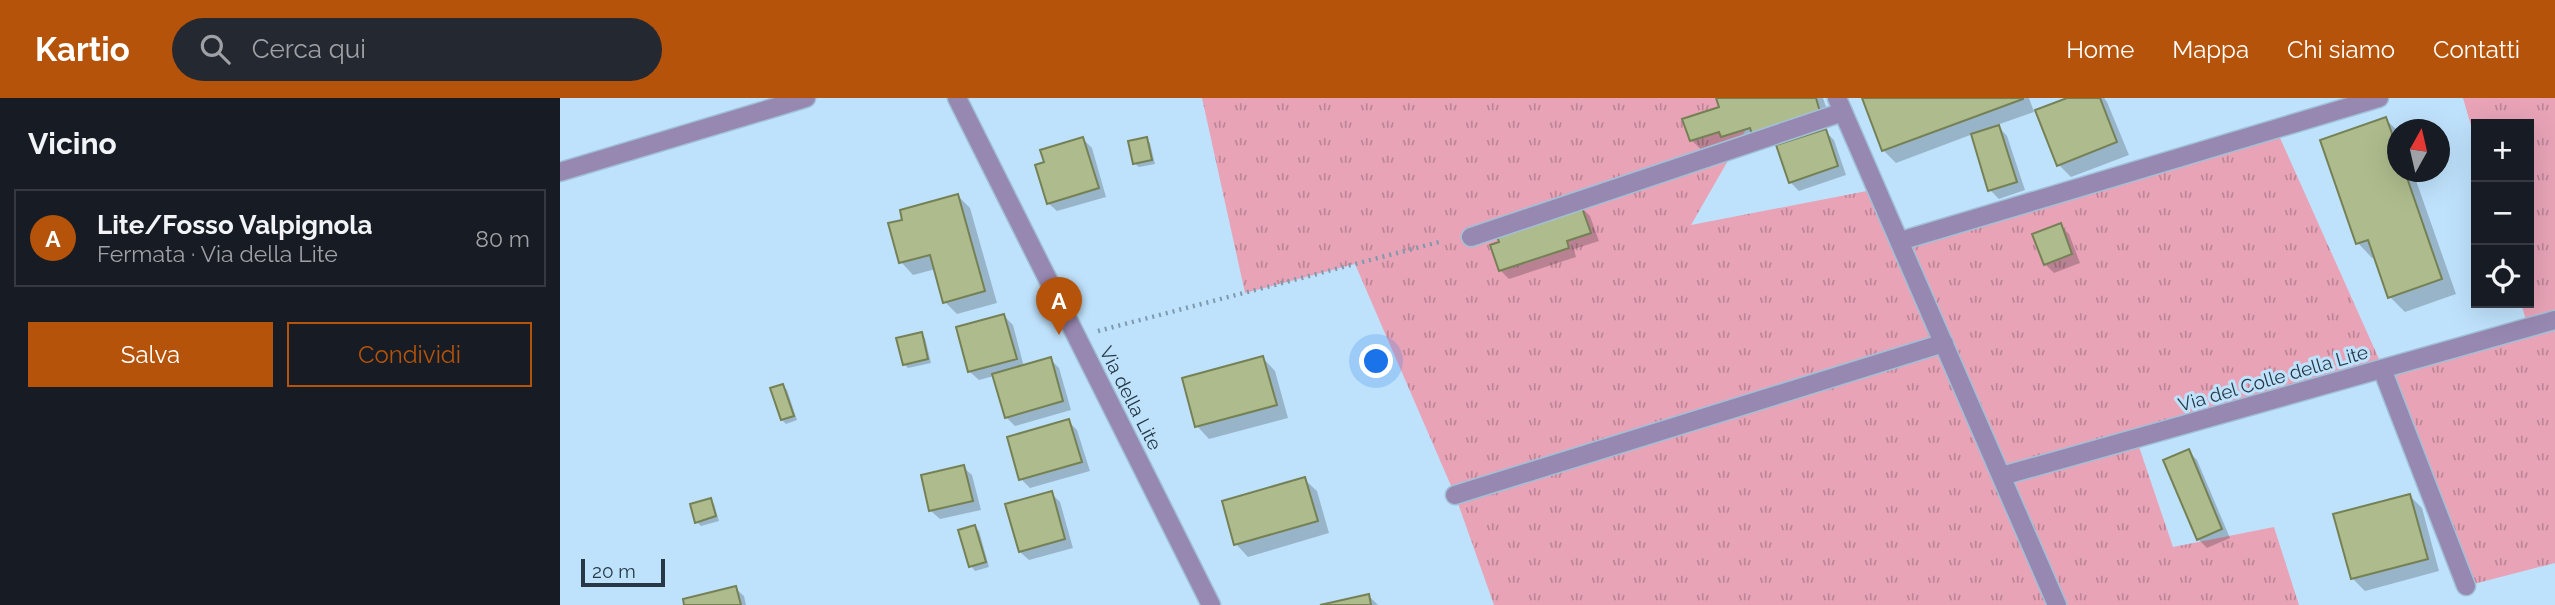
<!DOCTYPE html>
<html lang="it">
<meta charset="utf-8">
<style>
body{margin:0;font-family:Raleway,sans-serif;background:#242831;color:#f1f3f6}
.controls{position:absolute;right:21px;top:21px;display:grid;overflow:hidden;border-radius:0px;box-shadow:0 7px 28px #0002}
.controls button{width:63px;height:63px;display:grid;place-items:center;padding:0;border:0;border-bottom:2px solid #363941;background:#171b24;color:#f1f3f6;font:35px sans-serif}
.compass{position:absolute;left:1827px;top:21px;width:63px;height:63px;border-radius:50%;background:#171b24;box-shadow:0 7px 28px #0002;rotate:8deg}
.scale{position:absolute;left:21px;bottom:18px;width:84px;box-sizing:border-box;padding-left:7px;border:4px solid #263845;border-top:0;font-size:19px;line-height:24px;white-space:nowrap;color:#263845;-webkit-text-stroke:5px #bfe2fc;paint-order:stroke}
.you{position:absolute;left:817px;top:264px;width:24px;height:24px;margin:-18px;border:5px solid #fff;border-radius:50%;background:#1a73e8;box-shadow:0 0 0 10px #1a73e833}
.badge{display:grid;place-items:center;width:46px;height:46px;border-radius:50%;background:#b45309;color:#fff;font-size:23px;font-weight:700}
.pin{position:absolute;translate:-50% -58px;filter:drop-shadow(0 2px 4px #0008)}
.pin::after{content:'';position:absolute;top:37px;width:24px;height:21px;background:inherit;clip-path:polygon(0 0,100% 0,50% 100%)}
.list{margin:0;padding:0;list-style:none}
h2{display:flex;justify-content:space-between;align-items:center;height:91px;margin:0;padding:0 28px;font-size:30px}
h2 small{font-size:23px;font-weight:400;color:#9ea1a6}
.list li{display:grid;grid-template-columns:46px 1fr auto;gap:21px;align-items:center;box-sizing:border-box;height:98px;margin:0 14px 14px;padding:0 14px;border:2px solid #363941;border-radius:0px}
.list b{display:block;font-size:26px;white-space:nowrap}
.list p{margin:0;font-size:23px;white-space:nowrap;color:#9ea1a6}
.list em{font-size:23px;font-style:normal;color:#9ea1a6}
.actions{display:flex;gap:14px;padding:21px 28px}
.actions a{flex:1;padding:16px 0;border:2px solid #b45309;border-radius:0px;text-align:center;font-size:24px;color:#b45309}
.actions .main{background:#b45309;color:#fff}
.icon{flex:none;width:38px;height:38px;fill:none;stroke:currentColor;stroke-width:2;stroke-linecap:round;stroke-linejoin:round}
.map{position:relative;flex:none;width:1995px;height:507px;overflow:hidden}
header{display:flex;align-items:center;gap:42px;box-sizing:border-box;height:98px;padding:0 35px;background:#b45309;color:#fff}
header strong{font-size:33px}
nav{display:flex;gap:38px;margin-inline-start:auto;font-size:24px}
.search{width:490px;height:63px;background:#242831;display:flex;align-items:center;gap:18px;box-sizing:border-box;padding:0 24px;border-radius:38px;color:#9ea1a6;font-size:26px}
main{display:flex}
aside{flex:1;background:#171b24}
.map>svg:first-child{display:block}
</style>
<header>
<strong>Kartio</strong>
<div class="search"><svg class="icon" aria-label="search" viewBox="0 0 24 24"><circle cx="10" cy="10" r="6"/><path d="M15 15l6 6"/></svg>Cerca qui</div>
<nav><a>Home</a><a>Mappa</a><a>Chi siamo</a><a>Contatti</a></nav>
</header>
<main>
<aside>
<h2>Vicino<small></small></h2>
<ul class="list">
<li><span class="badge">A</span><div><b>Lite/Fosso Valpignola</b><p>Fermata · Via della Lite</p></div><em>80 m</em></li>
</ul>
<div class="actions"><a class="main">Salva</a><a>Condividi</a></div>
</aside>
<div class="map">
<svg width="1995" height="507" viewBox="0 0 1995 507">
<defs>
<pattern id="grass-tufts" width="24" height="20" patternUnits="userSpaceOnUse" patternTransform="scale(1.75)"><rect width="24" height="20" fill="#e8a3b7"/><path d="M3 7l-1-3M5 7V3M7 7l1-3M15 17l-1-3M17 17v-4M19 17l1-3" fill="none" stroke="#bc8697"/></pattern>
</defs>
<rect width="100%" height="100%" fill="#bfe2fc"/>
<path fill="url(#grass-tufts)" d="M642 0H1204L1131 127 1317 91 1340 142 1716 31 1823 270 1968 229 1961 205H1969V26H1916V45L1903 0H1995V465L1906 488 1823 271 1576 340 1613 449 1714 429 1739 507H934L895 397 795 166 685 195Z"/>
<path fill="#0003" d="M1158 0H1263L1272 26 1144 54 1131 42 1161 10Z
M1306 0H1469L1474 14 1437 27 1447 38 1465 92 1439 101 1430 92 1413 36 1336 65 1323 52Z
M1512 0H1544L1547 4 1569 57 1511 79 1499 67Z
M1825 21 1838 33V74H1853L1896 196 1845 214 1830 199 1816 159 1812 160 1798 145Z
M1265 33 1274 42 1286 77 1239 93 1230 84Z
M523 41 532 50 546 99 497 113 488 105Z
M586 41 590 45 595 66 579 69 574 65Z
M398 98 410 110 437 205 397 216 385 204 376 171 353 177 341 164 345 123Z
M1021 109 1030 118 1039 143 1014 151 1016 159 949 181 940 172Z
M1500 127 1509 136 1520 165 1494 175 1485 166Z
M444 218 453 227 464 269 490 261 499 270 511 312 455 328 446 319 434 278 419 282 410 274 398 230Z
M361 236 365 240 371 265 348 270 344 266Z
M703 260 715 273 728 320 649 341 637 328Z
M223 288 227 292 237 322 226 326 222 322Z
M508 323 517 332 530 373 470 390 461 381Z
M1628 353 1637 362 1670 440 1647 450 1638 441Z
M403 369 412 377 421 412 380 421 371 413 363 378Z
M744 381 757 393 769 435 688 459 676 446Z
M491 395 500 404 513 450 469 462 460 454Z
M1850 398 1862 410 1879 473 1805 493 1792 480Z
M150 402 154 406 159 423 141 428 137 424Z
M414 429 419 433 429 469 415 473 411 468Z
M175 490 184 498 186 507H126Z
M808 497 818 507H767Z"/>
<path fill="#aebc8d" stroke="#758155" stroke-width="2" d="M1156 0H1256L1260 14 1192 36 1190 30 1161 39 1159 34 1130 43 1122 21 1159 9Z
M1302 0H1463V1L1322 53Z
M1507 0H1540L1557 44 1497 68 1475 12Z
M1826 19 1838 52V74H1845L1882 181 1828 200 1808 142 1796 146 1760 42Z
M1439 27 1457 84 1428 93 1411 36Z
M1266 31 1278 68 1229 85 1216 47Z
M523 39 539 90 487 106 475 67 484 64 480 52Z
M587 39 592 62 573 66 568 43Z
M398 96 425 193 383 205 370 157 339 165 328 125 342 122 340 112Z
M1021 107 1031 135 1007 143 1009 150 939 173 930 147 939 144 936 135Z
M1501 125 1512 156 1484 167 1472 136Z
M444 216 457 261 408 274 396 229Z
M362 234 368 261 343 267 336 240Z
M703 258 717 307 635 329 622 280Z
M491 259 503 303 445 320 432 276Z
M223 286 234 318 221 322 210 290Z
M509 321 522 364 459 382 447 339Z
M1629 351 1662 431 1637 442 1603 362Z
M404 367 413 403 369 413 361 377Z
M745 379 758 423 674 447 662 403Z
M492 393 505 441 459 454 445 406Z
M1850 396 1868 461 1791 481 1773 416Z
M151 400 156 418 135 425 130 406Z
M415 427 426 464 409 469 398 432Z
M176 488 181 507H124L123 501Z
M809 496 811 507H760Z"/>
<g fill="none" stroke-linecap="round" stroke-linejoin="round">
<g stroke="#a0c0d7" stroke-width="21">
<path id="minor" d="M397 0 651 507
M1277 0 1497 507
M0 74 246 0
M911 139 1283 14
M1340 143 1819 0
M1822 271 1906 488
M1442 378 1995 222
M895 397 1384 245"/>
</g>
<path stroke="#7d99ad" stroke-width="4.5" stroke-dasharray="2 5" stroke-linecap="butt" d="M538 233 883 143"/>
<use href="#minor" stroke="#9788b2" stroke-width="18"/>
</g>
<g text-anchor="middle" dominant-baseline="central" stroke-width="6" stroke-linejoin="round" paint-order="stroke">
<g font-size="19" fill="#263845" stroke="#bfe2fc">
<text transform="translate(1713 280) rotate(-16)">Via del Colle della Lite</text>
<text transform="translate(571 300) rotate(63)">Via della Lite</text>
</g>
</g>
</svg>
<div class="controls">
<button>+</button>
<button>−</button>
<button><svg class="icon" aria-label="locate" viewBox="0 0 24 24"><circle cx="12" cy="12" r="6"/><path d="M12 2v4M12 18v4M2 12h4M18 12h4"/></svg></button>
</div>
<svg class="compass" viewBox="-18 -18 36 36"><path d="M0-13l5 13h-10z" fill="#e53935"/><path d="M0 13l5-13h-10z" fill="#9ea1a6"/></svg>
<div class="scale">20 m</div>
<div class="you"></div>
<div class="pin badge" style="left:499px;top:237px">A</div>
</div>
</main>
